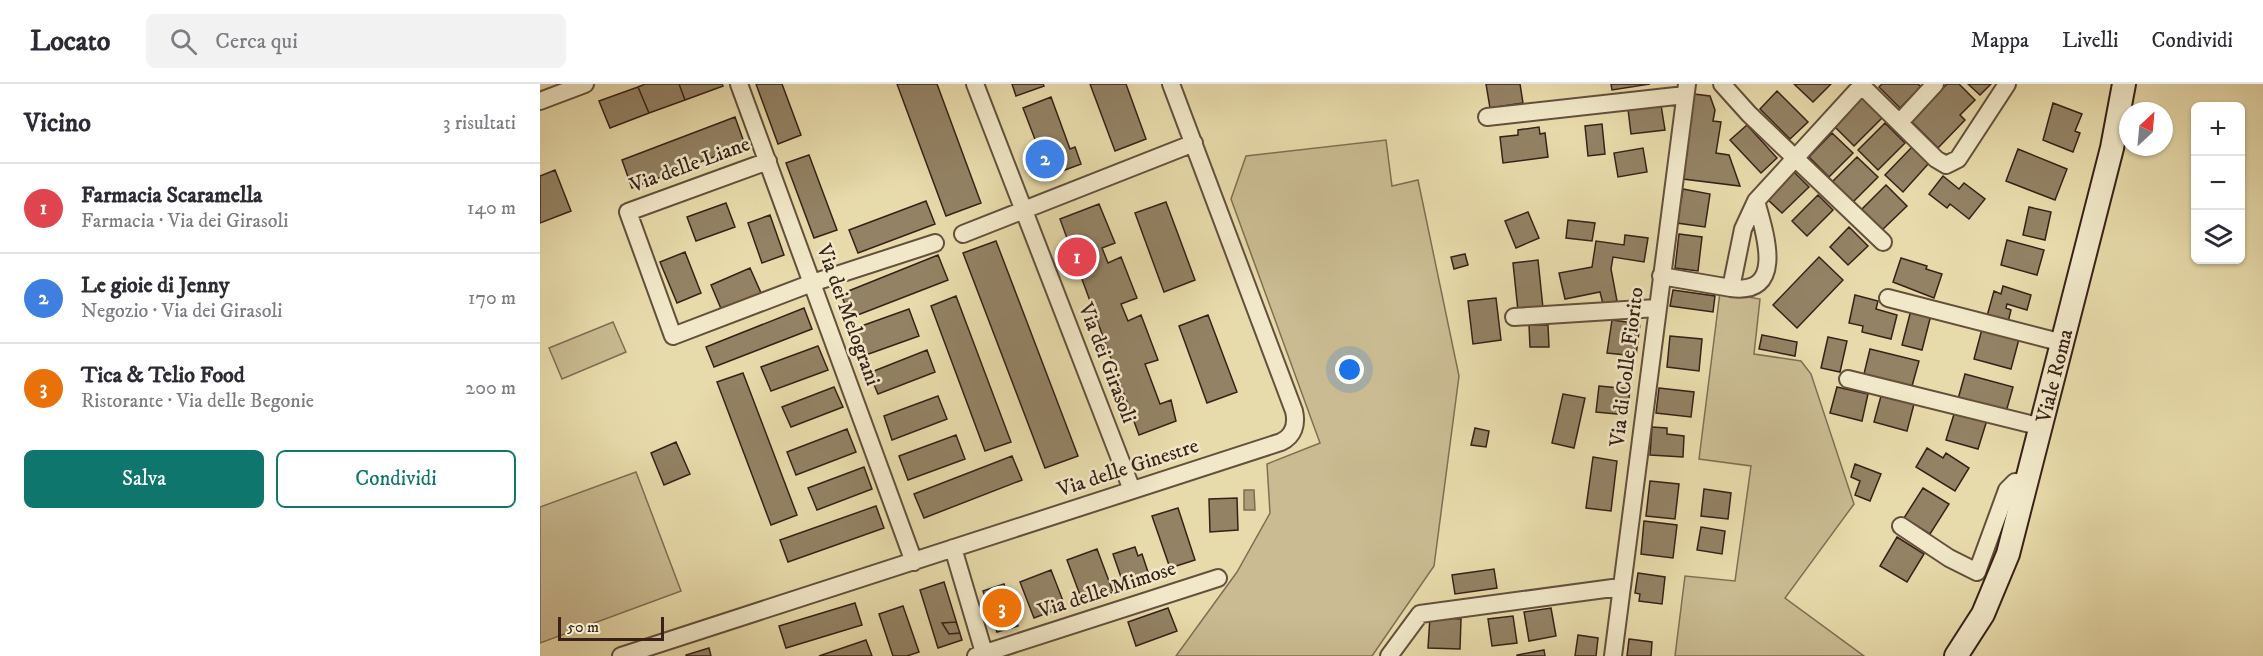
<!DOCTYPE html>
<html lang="it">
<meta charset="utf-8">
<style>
body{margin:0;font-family:"IM FELL DW Pica",serif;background:#f2f2f3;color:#2b2b33}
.controls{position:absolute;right:18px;top:18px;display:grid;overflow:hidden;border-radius:9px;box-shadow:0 2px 4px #0004}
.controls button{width:54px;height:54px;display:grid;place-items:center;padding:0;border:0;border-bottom:2px solid #e1e1e2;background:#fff;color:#2b2b33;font:30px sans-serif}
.compass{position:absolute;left:1579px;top:18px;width:54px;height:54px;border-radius:50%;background:#fff;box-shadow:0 2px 4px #0004;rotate:26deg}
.scale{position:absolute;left:18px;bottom:15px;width:106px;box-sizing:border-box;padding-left:6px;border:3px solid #372118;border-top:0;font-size:16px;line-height:21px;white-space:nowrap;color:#372118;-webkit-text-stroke:4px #f0e8c8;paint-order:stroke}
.you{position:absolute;left:810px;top:286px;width:21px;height:21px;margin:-15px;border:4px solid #fff;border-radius:50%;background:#1a73e8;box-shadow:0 0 0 9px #1a73e833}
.badge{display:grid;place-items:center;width:39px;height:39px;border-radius:50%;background:#0f766e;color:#fff;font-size:20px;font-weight:700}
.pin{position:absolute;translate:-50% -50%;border:3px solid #fff;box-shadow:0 2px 6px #0006}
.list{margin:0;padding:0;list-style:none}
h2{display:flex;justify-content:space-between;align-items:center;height:78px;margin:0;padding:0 24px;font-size:26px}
h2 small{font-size:20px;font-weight:400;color:#7c7c81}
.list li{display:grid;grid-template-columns:39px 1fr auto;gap:18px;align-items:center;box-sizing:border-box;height:90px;padding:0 24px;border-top:2px solid #e1e1e2}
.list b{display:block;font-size:22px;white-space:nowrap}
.list p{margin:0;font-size:20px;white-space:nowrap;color:#7c7c81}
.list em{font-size:20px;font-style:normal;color:#7c7c81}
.actions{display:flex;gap:12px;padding:18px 24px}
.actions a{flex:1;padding:14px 0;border:2px solid #0f766e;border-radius:9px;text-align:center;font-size:21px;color:#0f766e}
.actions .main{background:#0f766e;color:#fff}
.icon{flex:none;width:33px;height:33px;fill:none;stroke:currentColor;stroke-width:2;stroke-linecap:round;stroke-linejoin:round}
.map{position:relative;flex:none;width:1723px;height:572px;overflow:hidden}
header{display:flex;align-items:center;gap:36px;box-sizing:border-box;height:84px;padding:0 30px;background:#fff;border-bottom:2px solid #e1e1e2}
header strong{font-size:28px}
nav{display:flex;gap:33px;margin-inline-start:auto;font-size:21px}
.search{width:420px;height:54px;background:#f2f2f3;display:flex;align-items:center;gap:15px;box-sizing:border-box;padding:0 21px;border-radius:9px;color:#7c7c81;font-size:22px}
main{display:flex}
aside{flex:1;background:#fff}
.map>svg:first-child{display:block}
</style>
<header>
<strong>Locato</strong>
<div class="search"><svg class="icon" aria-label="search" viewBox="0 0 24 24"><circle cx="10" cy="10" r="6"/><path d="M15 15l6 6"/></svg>Cerca qui</div>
<nav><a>Mappa</a><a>Livelli</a><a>Condividi</a></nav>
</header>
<main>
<aside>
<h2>Vicino<small>3 risultati</small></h2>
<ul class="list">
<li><span class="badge" style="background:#e0444e">1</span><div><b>Farmacia Scaramella</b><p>Farmacia · Via dei Girasoli</p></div><em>140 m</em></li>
<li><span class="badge" style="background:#3f7fe0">2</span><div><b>Le gioie di Jenny</b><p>Negozio · Via dei Girasoli</p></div><em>170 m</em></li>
<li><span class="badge" style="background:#e8710a">3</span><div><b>Tica &amp; Telio Food</b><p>Ristorante · Via delle Begonie</p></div><em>200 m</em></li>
</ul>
<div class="actions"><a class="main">Salva</a><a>Condividi</a></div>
</aside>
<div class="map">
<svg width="1723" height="572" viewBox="0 0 1723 572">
<rect width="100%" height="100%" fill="#e8dbab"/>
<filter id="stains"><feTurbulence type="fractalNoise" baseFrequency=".00333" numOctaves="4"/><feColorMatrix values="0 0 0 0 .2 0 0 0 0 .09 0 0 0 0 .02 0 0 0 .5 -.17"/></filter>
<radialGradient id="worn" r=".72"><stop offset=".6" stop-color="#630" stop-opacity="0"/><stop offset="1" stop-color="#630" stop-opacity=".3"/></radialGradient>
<path fill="#cabb92" stroke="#806e55" stroke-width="1.5" d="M846 56 852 102 878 96 919 292 894 482 832 572H636L697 488 730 429 727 380 780 359 691 115 706 72Z
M1180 208 1220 215 1214 270 1261 277 1271 290 1314 420 1245 514 1324 572H1135L1145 492 1195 497 1211 382 1159 375Z
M73 238 86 268 22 295 9 264Z
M96 388 141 507 0 559V423Z"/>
<path fill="#ac9c79" stroke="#7d6b52" stroke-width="1.5" d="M704 406H714L715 426H704Z"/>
<path fill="#938264" stroke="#372118" stroke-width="1.5" d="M105 0H139L145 16 109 29 98 3Z
M139 0H182L183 2 145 16Z
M216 0H242L261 51 238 60Z
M357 0H397L441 119 406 132Z
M472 0H503L504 2 476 12Z
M550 0H586L606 55 575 67Z
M946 0H980L983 19 950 24Z
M1071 0H1110L1072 6Z
M1254 0H1291L1273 18Z
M1342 0H1378L1381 3 1360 24 1339 3Z
M1407 0H1419L1435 16 1420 31 1425 36 1398 64 1371 37Z
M1428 0H1451L1440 11Z
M98 3 109 29 70 44 59 17Z
M1237 7 1268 38 1250 55 1220 25Z
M1154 10 1170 12 1175 26 1173 37 1181 38 1176 69 1189 71 1200 102 1143 95Z
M511 13 530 65 535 63 541 80 509 92 483 24Z
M1323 13 1343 33 1314 62 1294 42Z
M1513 19 1542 30 1535 47 1540 49 1533 68 1503 56Z
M1121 21 1125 46 1091 50 1088 25Z
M195 33 205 61 92 104 82 76Z
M1345 39 1365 59 1338 86 1318 66Z
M1062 40 1065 70 1048 72 1045 42Z
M1207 41 1237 74 1221 89 1190 56Z
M999 43 1000 50 1005 49 1008 73 963 79 960 53 978 51V46Z
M1292 49 1313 69 1289 93 1269 73Z
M1372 63 1389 79 1363 108 1345 91Z
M1103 64 1107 88 1078 93 1074 69Z
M1478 65 1527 85 1515 116 1466 97Z
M269 71 297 146 274 154 246 79Z
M1317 73 1338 93 1312 119 1291 99Z
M15 86 31 127 0 139V92Z
M1253 87 1269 103 1242 129 1226 114Z
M1403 92 1419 105 1424 99 1445 115 1429 135 1410 120 1407 124 1389 110Z
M1346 101 1367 122 1341 147 1320 127Z
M1143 105 1170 110 1165 143 1137 139Z
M1278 111 1293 126 1267 152 1252 137Z
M386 117 395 140 318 169 309 146Z
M626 118 655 196 624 208 595 129Z
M186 119 195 143 156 157 147 133Z
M559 120 575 159 562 164 568 179 581 173 597 214 581 220 588 237 601 231 618 276 605 280 620 320 631 316 636 337 599 351 520 135Z
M1489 123 1511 128 1505 156 1483 151Z
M988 128 999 154 976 164 965 137Z
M230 131 244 171 222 179 208 139Z
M1028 136 1055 139 1052 157 1026 154Z
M1309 143 1328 162 1308 181 1290 163Z
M1139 150 1162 153 1158 187 1135 184Z
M1085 151 1108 154 1104 178 1073 173 1071 185 1077 217 1063 220 1060 208 1025 215 1019 189 1052 183 1056 157 1084 161Z
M1467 156 1504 166 1497 191 1461 181Z
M456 157 538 372 505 384 423 169Z
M145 168 161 209 137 219 120 178Z
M925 170 928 181 914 185 911 173Z
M398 171 408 196 310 234 301 210Z
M1279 173 1303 196 1257 244 1233 221Z
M1361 174 1387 182 1386 185 1402 190 1394 214 1353 198Z
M998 176 1003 224 978 227 973 179Z
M210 184 221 209 182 227 171 201Z
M1463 202 1491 211 1487 226 1467 220 1466 224 1471 226 1468 238 1447 232 1454 207 1461 210Z
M1133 206 1175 212 1173 228 1130 222Z
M1315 211 1338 217 1336 225 1357 231 1351 255 1322 248 1323 242 1309 239Z
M416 212 471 358 445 367 391 222Z
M956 214 961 256 933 260 928 217Z
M264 224 272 245 174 283 166 263Z
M369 225 379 252 323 272 313 245Z
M1371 226 1391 231 1382 266 1362 261Z
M668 231 697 308 667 319 639 242Z
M1072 236 1100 240 1096 272 1067 269Z
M989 241H1008L1009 263H990Z
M1442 245 1479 255 1471 285 1434 275Z
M1222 251 1257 258 1255 272 1219 265Z
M1130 252 1162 255 1159 287 1127 283Z
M1288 253 1307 257 1300 288 1281 284Z
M278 262 288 286 231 307 221 283Z
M1330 265 1379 277 1372 302 1324 290Z
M387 266 395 288 338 310 329 289Z
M203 289 257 431 231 441 177 298Z
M1425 290 1473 303 1466 328 1418 315Z
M1059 302 1090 305 1087 331 1056 328Z
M294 303 303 323 251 343 242 323Z
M1297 303 1328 310 1322 337 1290 329Z
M1119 304 1154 308 1151 333 1116 329Z
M1023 310 1045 314 1034 364 1012 359Z
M398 312 407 335 352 356 344 332Z
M1341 312 1374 320 1367 347 1334 338Z
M1415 327 1447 336 1438 365 1406 356Z
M1112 343 1127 344V350L1144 352 1143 373 1110 371Z
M935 344 949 347 946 363 931 361Z
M307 345 316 368 256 391 247 368Z
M416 351 425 375 368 396 359 372Z
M136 358 150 390 124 401 111 369Z
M1387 364 1403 374 1406 369 1429 384 1415 407 1376 383Z
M472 372 482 396 384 434 374 410Z
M1053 373 1077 377 1071 427 1046 424Z
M1315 380 1341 390 1330 417 1315 411 1320 397 1311 393Z
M324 383 332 405 277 426 268 404Z
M1110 397 1139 400 1135 435 1106 432Z
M1383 404 1409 420 1390 450 1364 434Z
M1164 405 1191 409 1188 435 1161 432Z
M697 414 698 446 670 448 669 415Z
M336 422 344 444 248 478 240 456Z
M638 424 655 476 630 484 612 432Z
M1104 437 1137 441 1133 474 1101 470Z
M1161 443 1185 447 1182 470 1157 466Z
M1357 453 1384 470 1367 498 1340 482Z
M595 463 598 472 602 470 609 491 583 499 573 470Z
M557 465 573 508 543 519 527 476Z
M954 485 957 504 915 510 912 491Z
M511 486 525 522 494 534 480 498Z
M1098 489 1125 493 1122 520 1099 517 1100 510 1095 509Z
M404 498 422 556 398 564 380 506Z
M464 500 478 542 457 548 443 507Z
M315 519 322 541 246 564 239 542Z
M363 522 379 568 367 572H353L339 530Z
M628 524 637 547 596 562 588 538Z
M1011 524 1016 552 989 557 984 528Z
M973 532 977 559 952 562 948 535Z
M890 533 921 535 920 565 888 564Z
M416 538 420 549 409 550 402 539Z
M1038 551 1058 554 1056 572H1035Z
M1089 555 1112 558 1111 572H1087Z
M326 556 332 572H279Z
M169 564 171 572H146V571Z
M1004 566 1005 572H977V571Z"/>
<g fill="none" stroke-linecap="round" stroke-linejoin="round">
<g stroke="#63503d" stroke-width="20">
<path id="street" d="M199 0 374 478
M435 0 592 406
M1182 0 1209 30 1343 158
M1320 0 1396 75 1406 81 1418 75 1467 0
M0 17 45 0
M947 33 1145 11
M1360 38 1395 0
M228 77 88 128 133 252 272 199 395 159
M1216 117C1224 146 1247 212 1191 204L1203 145 1216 117 1323 0
M423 150 654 59
M1121 192 1191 204
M1348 214 1523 259
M974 233 1117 224
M1308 295 1502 343
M1361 442 1409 474 1437 488 1467 406 1475 398 1487 399
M413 464 445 572
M81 572 741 358C754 352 757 340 754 327L631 0
M436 572 678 494
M849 572 880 530 1080 503
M1073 572 1147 0"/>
</g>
<g stroke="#372118" stroke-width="26">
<path id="secondary" d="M1416 572 1443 530 1468 470 1572 64 1584 0"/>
</g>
<use href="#street" stroke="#f0e8c8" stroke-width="16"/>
<use href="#secondary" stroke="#f0e8c8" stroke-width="22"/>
</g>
<g text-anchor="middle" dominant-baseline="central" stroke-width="5" stroke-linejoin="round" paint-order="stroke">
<g font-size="21" fill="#372118" stroke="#f0e8c8">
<text transform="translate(150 81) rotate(-20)">Via delle Liane</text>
<text transform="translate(308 231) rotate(70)">Via dei Melograni</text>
<text transform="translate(567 279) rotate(69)">Via dei Girasoli</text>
<text transform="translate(1087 283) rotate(-83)">Via di Colle Fiorito</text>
<text transform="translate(1515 292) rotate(-76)">Viale Roma</text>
<text transform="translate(588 384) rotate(-18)">Via delle Ginestre</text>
<text transform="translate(567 506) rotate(-18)">Via delle Mimose</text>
</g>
</g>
<rect width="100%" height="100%" filter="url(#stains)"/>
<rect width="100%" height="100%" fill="url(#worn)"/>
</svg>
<div class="controls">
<button>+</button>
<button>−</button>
<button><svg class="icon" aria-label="layers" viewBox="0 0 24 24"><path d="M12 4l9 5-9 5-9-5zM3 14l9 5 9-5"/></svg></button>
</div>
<svg class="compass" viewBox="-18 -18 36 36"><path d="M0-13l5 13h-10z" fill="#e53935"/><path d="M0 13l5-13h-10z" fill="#7c7c81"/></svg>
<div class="scale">50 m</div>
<div class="you"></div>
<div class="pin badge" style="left:537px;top:173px;background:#e0444e">1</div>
<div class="pin badge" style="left:505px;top:75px;background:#3f7fe0">2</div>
<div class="pin badge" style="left:462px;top:524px;background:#e8710a">3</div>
</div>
</main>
